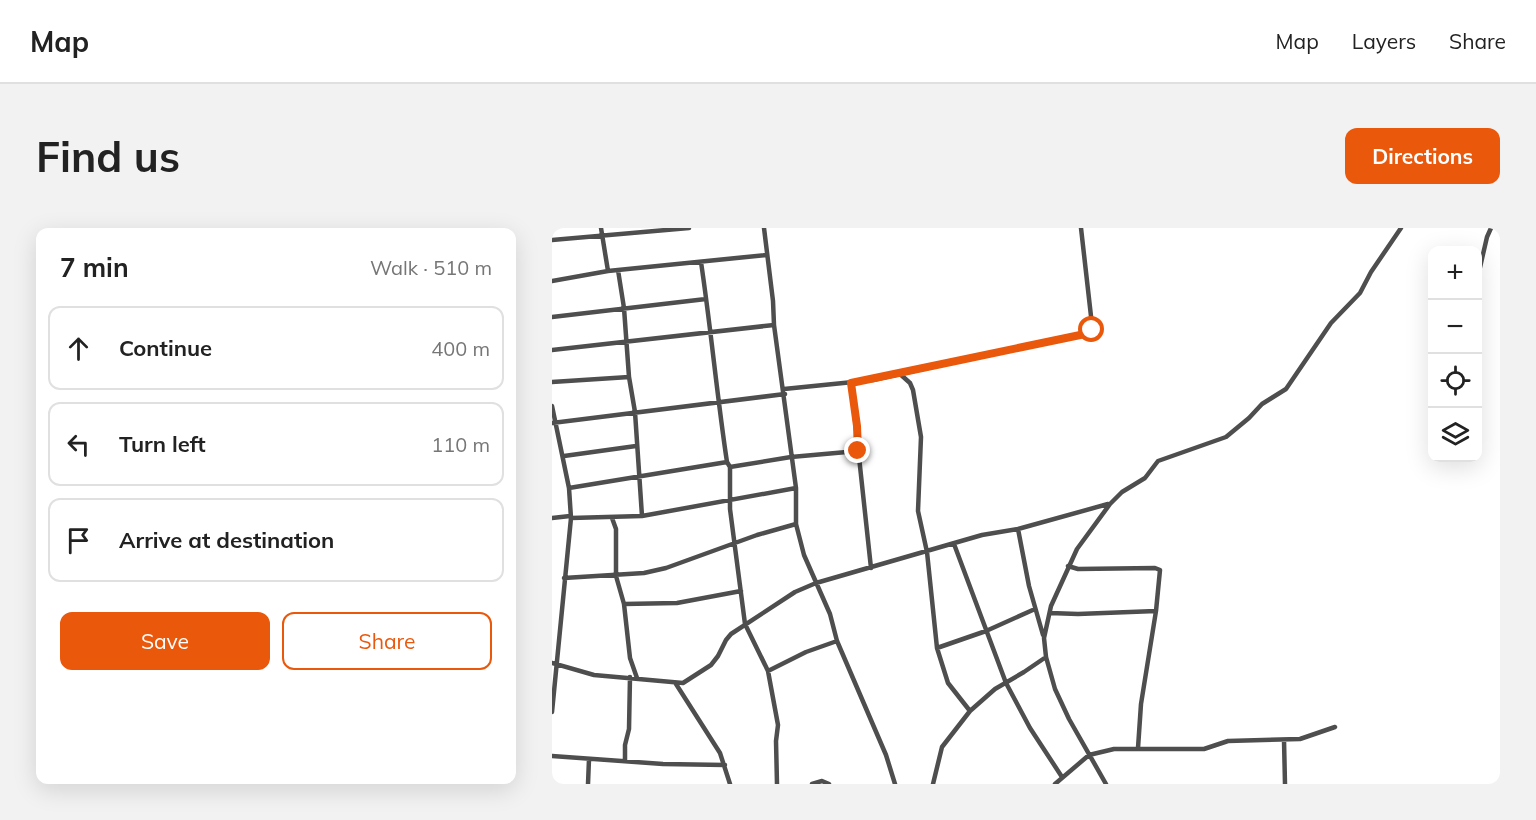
<!DOCTYPE html>
<meta charset="utf-8">
<style>
body{margin:0;font-family:Mulish,sans-serif;background:#f2f2f2;color:#222}
.controls{position:absolute;right:18px;top:18px;display:grid;overflow:hidden;border-radius:12px;box-shadow:0 6px 24px #0002}
.controls button{width:54px;height:54px;display:grid;place-items:center;padding:0;border:0;border-bottom:2px solid #e0e0e0;background:#fff;color:#222;font:30px sans-serif}
.stop{position:absolute;width:18px;height:18px;margin:-14px;border:4px solid #ea580c;border-radius:50%;background:#fff}
.stop.end{background:#ea580c;border-color:#fff;box-shadow:0 2px 6px #0008}
.list{margin:0;padding:0;list-style:none}
h2{display:flex;justify-content:space-between;align-items:center;height:78px;margin:0;padding:0 24px;font-size:26px}
h2 small{font-size:20px;font-weight:400;color:#767676}
.list li{display:grid;grid-template-columns:39px 1fr auto;gap:18px;align-items:center;box-sizing:border-box;height:84px;margin:0 12px 12px;padding:0 12px;border:2px solid #e0e0e0;border-radius:12px}
.list b{display:block;font-size:22px;white-space:nowrap}
.list em{font-size:20px;font-style:normal;color:#767676}
.actions{display:flex;gap:12px;padding:18px 24px}
.actions a{flex:1;padding:14px 0;border:2px solid #ea580c;border-radius:12px;text-align:center;font-size:21px;color:#ea580c}
.actions .main{background:#ea580c;color:#fff}
.icon{flex:none;width:33px;height:33px;fill:none;stroke:currentColor;stroke-width:2;stroke-linecap:round;stroke-linejoin:round}
.map{position:relative;flex:none;width:948px;height:556px;overflow:hidden;border-radius:12px}
header{display:flex;align-items:center;gap:36px;box-sizing:border-box;height:84px;padding:0 30px;background:#fff;border-bottom:2px solid #e0e0e0}
header strong{font-size:28px}
nav{display:flex;gap:33px;margin-inline-start:auto;font-size:21px}
.intro{display:flex;align-items:center;justify-content:space-between;box-sizing:border-box;height:144px;padding:0 36px}
h1{margin:0;font-size:42px}
.button{padding:15px 27px;border-radius:12px;background:#ea580c;color:#fff;font-size:21px;font-weight:700}
main{display:flex;gap:36px;padding:0 36px}
aside{flex:1;background:#fff;border-radius:12px;box-shadow:0 6px 24px #0002}
.map>svg:first-child{display:block}
</style>
<header>
<strong>Map</strong>
<nav><a>Map</a><a>Layers</a><a>Share</a></nav>
</header>
<div class="intro"><h1>Find us</h1><a class="button">Directions</a></div>
<main>
<aside>
<h2>7 min<small>Walk · 510 m</small></h2>
<ul class="list">
<li><svg class="icon" aria-label="ahead" viewBox="0 0 24 24"><path d="M12 20V5M6 11l6-6 6 6"/></svg><div><b>Continue</b></div><em>400 m</em></li>
<li><svg class="icon" aria-label="left" viewBox="0 0 24 24"><path d="M17 20v-9H6M10 6l-5 5 5 5"/></svg><div><b>Turn left</b></div><em>110 m</em></li>
<li><svg class="icon" aria-label="arrive" viewBox="0 0 24 24"><path d="M6 21V4h12l-3 4 3 4H6"/></svg><div><b>Arrive at destination</b></div></li>
</ul>
<div class="actions"><a class="main">Save</a><a>Share</a></div>
</aside>
<div class="map">
<svg width="948" height="556" viewBox="0 0 948 556">
<rect width="100%" height="100%" fill="#fff"/>
<g fill="none" stroke-linecap="round" stroke-linejoin="round">
<path stroke="#4e4e4e" stroke-width="4.5" d="M49 0 56 43
M212 0 221 73 222 97 244 260V296L252 327 278 386 285 413 334 527 343 556
M0 12 137 0
M149 34C159 101 165 168 175 234L178 239V281L193 396 216 443 226 497 224 513 225 556
M66 42 72 80 77 149 83 184 90 288
M926 48 935 9 939 0
M0 53 56 43 214 27
M0 89 154 71
M0 122 222 97
M348 146 358 155 361 162 369 209 366 283 375 324 385 420 396 455 418 483
M0 154 77 149
M299 155 319 340
M232 161 321 152 539 104 540 97 529 0
M0 178 17 260 19 290 0 484
M0 195 233 166
M12 228 84 218
M178 239 239 229 306 223
M17 260 175 234
M0 290 18 288
M19 290 90 288 244 260
M60 290 64 301V348L72 376 78 430 85 450
M466 301 477 358 491 407
M402 316 454 455 478 500 510 549
M516 338 526 341 603 340 608 342 604 383 589 476 586 520
M12 350 92 345 114 340 205 307 244 296
M72 376 125 375 189 363
M498 385 526 386 604 383
M385 420 434 403 483 381
M0 435 42 447 131 455 159 437 166 428 174 412 179 406 243 364 264 355 430 307 466 301 556 276
M216 443 254 424 285 413
M124 456 168 525 178 556
M732 512 733 556
M0 528 111 536 173 537
M73 533V517L77 501 78 449
M36 556 37 531
M260 556 270 553 277 556
M381 556 390 519 418 483 443 461 472 444 494 429
M503 556 537 527 562 521H652L676 513 748 511 783 499
M554 556 517 491 503 461 494 429 492 410 499 378 525 321 558 276 570 264 593 250 606 233 674 209 697 190 710 176 734 161 779 95 808 65 819 44 849 0"/>
</g>
<g fill="none" stroke-linecap="round" stroke-linejoin="round">
<path stroke="#ea580c" stroke-width="8" d="M306 223 305 198 299 155 533 106 540 102"/>
</g>
</svg>
<div class="controls">
<button>+</button>
<button>−</button>
<button><svg class="icon" aria-label="locate" viewBox="0 0 24 24"><circle cx="12" cy="12" r="6"/><path d="M12 2v4M12 18v4M2 12h4M18 12h4"/></svg></button>
<button><svg class="icon" aria-label="layers" viewBox="0 0 24 24"><path d="M12 4l9 5-9 5-9-5zM3 14l9 5 9-5"/></svg></button>
</div>
<div class="stop" style="left:540px;top:102px"></div>
<div class="stop end" style="left:306px;top:223px"></div>
</div>
</main>
